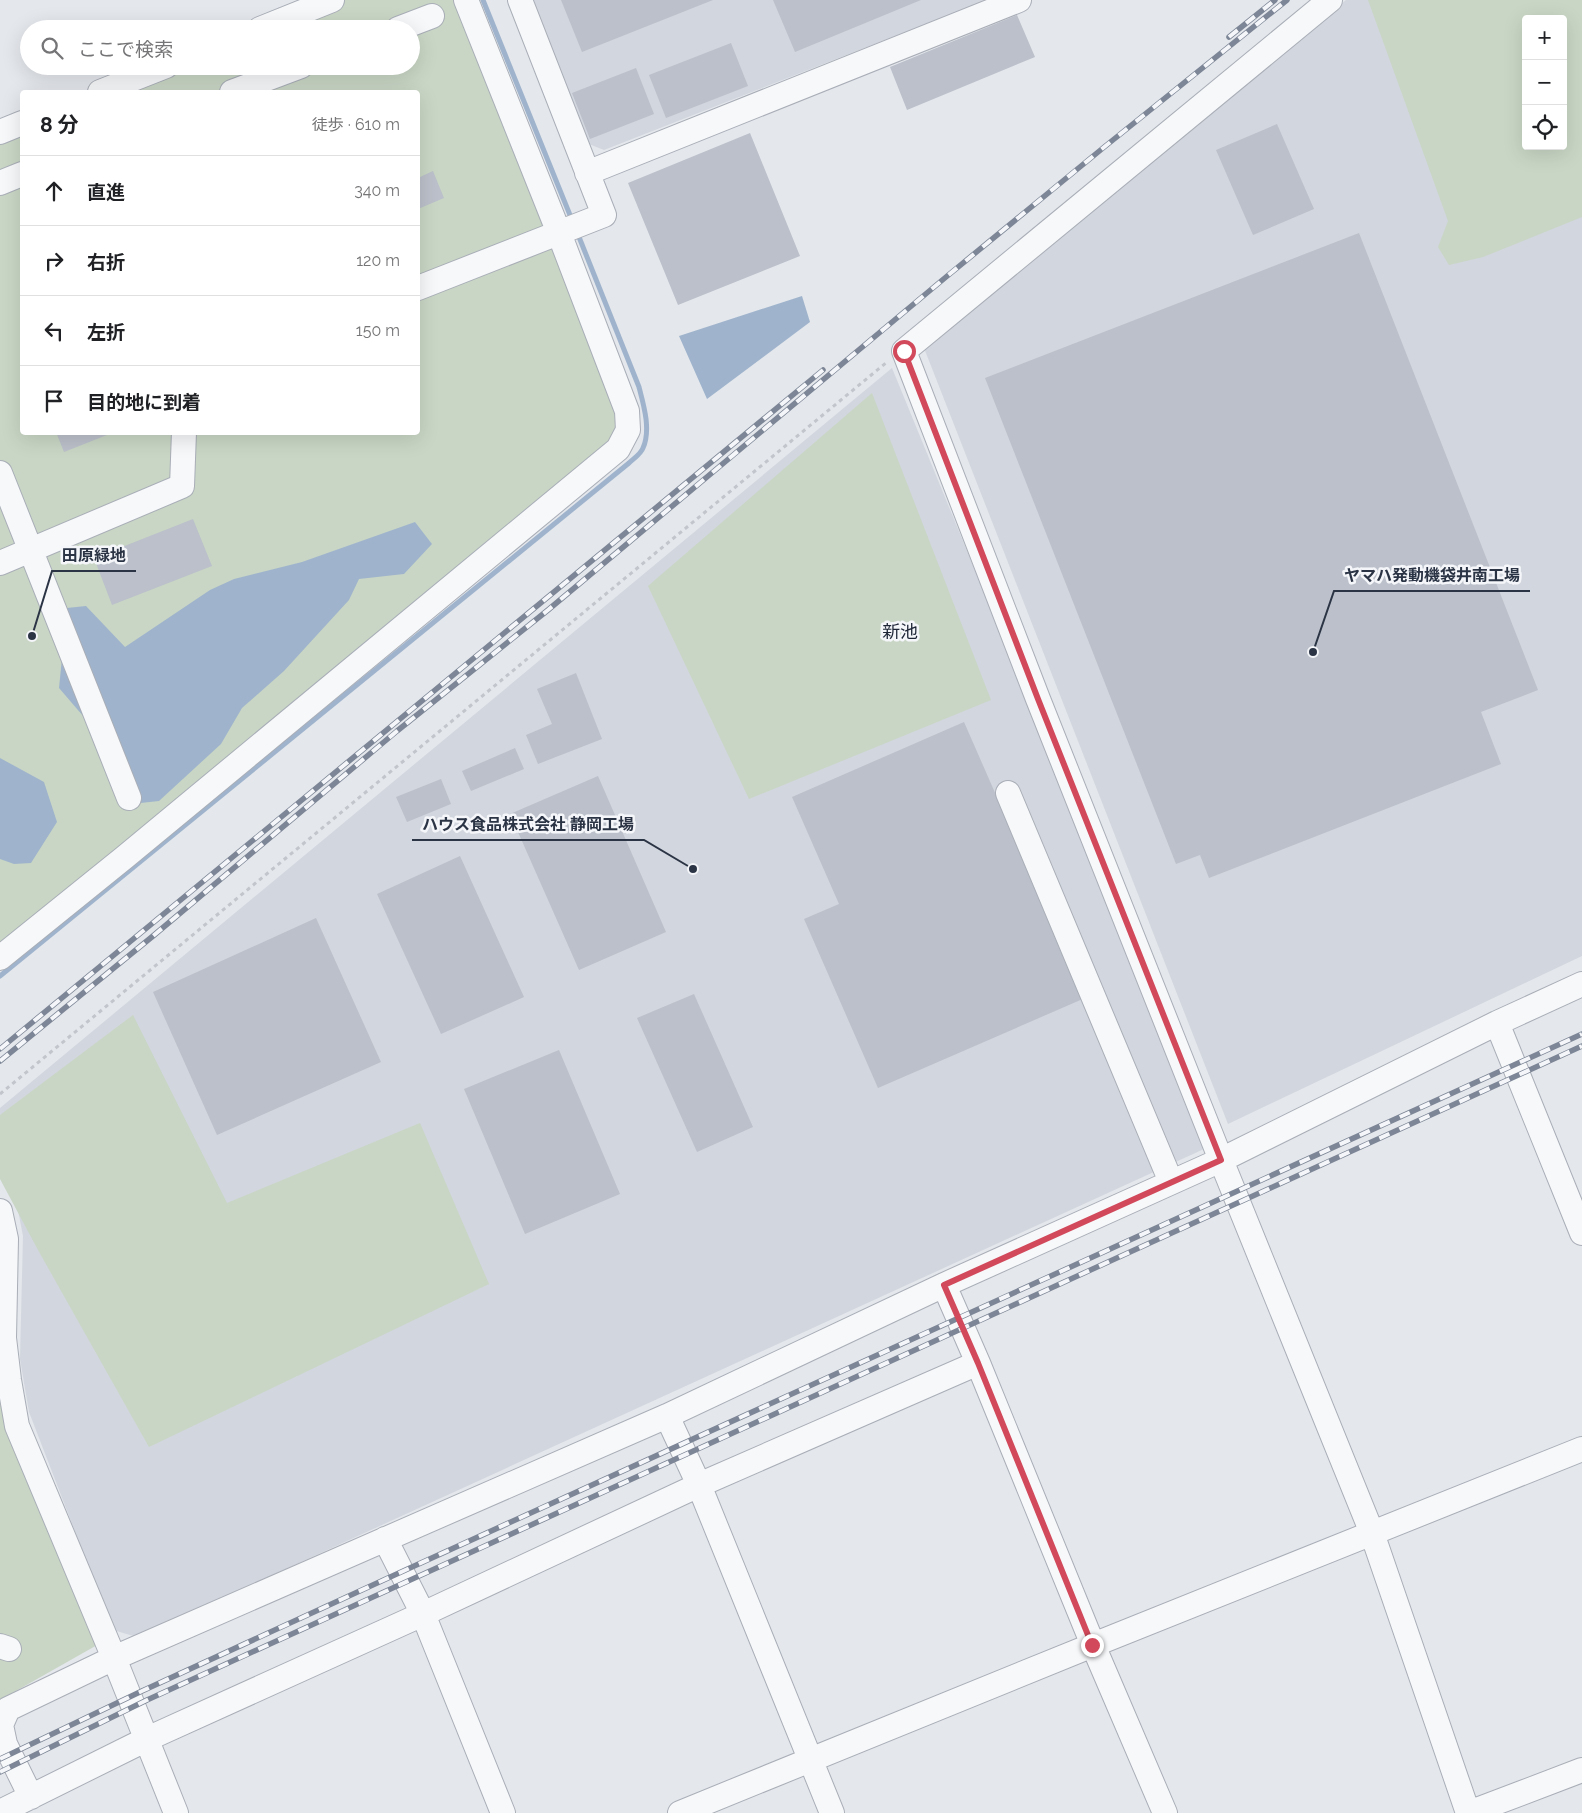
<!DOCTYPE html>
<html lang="ja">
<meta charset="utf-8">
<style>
body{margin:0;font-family:Raleway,"Noto Sans JP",sans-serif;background:#f2f2f2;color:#202124}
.controls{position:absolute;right:15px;top:15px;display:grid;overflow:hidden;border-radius:5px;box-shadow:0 5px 20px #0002}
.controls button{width:45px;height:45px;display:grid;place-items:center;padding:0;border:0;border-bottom:1px solid #e0e0e0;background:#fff;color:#202124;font:25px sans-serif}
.stop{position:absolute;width:15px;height:15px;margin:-11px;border:4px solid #d1495b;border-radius:50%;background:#fff}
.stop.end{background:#d1495b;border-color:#fff;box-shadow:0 1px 5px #0008}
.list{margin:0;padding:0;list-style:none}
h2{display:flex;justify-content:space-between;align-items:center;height:65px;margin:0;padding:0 20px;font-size:21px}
h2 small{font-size:16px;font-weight:400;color:#757577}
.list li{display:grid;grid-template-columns:32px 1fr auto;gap:15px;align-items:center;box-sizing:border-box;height:70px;padding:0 20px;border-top:1px solid #e0e0e0}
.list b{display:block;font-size:19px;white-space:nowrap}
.list em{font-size:16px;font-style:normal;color:#757577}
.icon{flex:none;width:28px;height:28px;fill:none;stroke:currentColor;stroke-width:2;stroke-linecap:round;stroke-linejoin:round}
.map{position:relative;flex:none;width:1582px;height:1813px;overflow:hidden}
.search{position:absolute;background:#fff;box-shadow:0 5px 20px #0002;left:20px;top:20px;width:400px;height:55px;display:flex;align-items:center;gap:12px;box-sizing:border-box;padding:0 18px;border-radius:28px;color:#757577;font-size:19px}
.panel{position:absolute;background:#fff;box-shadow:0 5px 20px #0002;left:20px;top:90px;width:400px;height:345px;border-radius:5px}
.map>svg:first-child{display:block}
</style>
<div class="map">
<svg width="1582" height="1813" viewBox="0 0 1582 1813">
<rect width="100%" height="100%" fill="#e4e7ec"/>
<path fill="#d2d6de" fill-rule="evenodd" d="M529 0H987L604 150 584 142Z
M1346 0H1582V956L1228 1124 924 348ZM1526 19H1563V146H1526Z
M892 368 1207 1136 1204 1149 137 1637 113 1630 29 1412 20 1359 23 1236 15 1195 0 1169V1108Z"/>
<path fill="#c9d6c5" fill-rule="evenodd" d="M318 0H454L627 411 625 437 0 958V129L22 120V432H418V92H90L155 66H411V29H247Z
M1368 0H1582V217L1483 257 1449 265 1438 247 1448 221ZM1526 19H1563V146H1526Z
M872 393 991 700 749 799 648 586Z
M133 1015 227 1203 420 1123 489 1284 149 1447 38 1250 0 1179V1115Z
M0 1261 15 1412 106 1640 0 1700Z"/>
<path fill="#9fb4cc" d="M802 296 810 322 707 399 679 336Z
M415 522 432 544 404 574 359 579 349 600 284 671 242 708 221 744 159 801 122 805 108 745 59 688 67 608 86 606 125 647 210 590 234 579 302 562Z
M0 758 44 782 57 822 31 863 14 864 0 859Z"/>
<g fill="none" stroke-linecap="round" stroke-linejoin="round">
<path stroke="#9fb4cc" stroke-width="5" d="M483 0 572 220
M0 976 629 463C633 459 641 454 643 448 651 430 644 406 639 387L577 232"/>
</g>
<path fill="#bbc0ca" d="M561 0H713L582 52Z
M773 0H921L795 52Z
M1017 15 1035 57 907 110 890 67Z
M731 43 748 86 666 118 649 75Z
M636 68 654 114 590 139 572 93Z
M1277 124 1314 209 1253 235 1216 150Z
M750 133 800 256 678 305 628 183Z
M433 171 444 198 418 209V178Z
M1359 233 1538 690 1481 712 1501 764 1209 878 1200 855 1176 864 985 378Z
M56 432H112V433L64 452Z
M193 519 212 566 112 605 94 558Z
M576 673 602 739 538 764 526 735 552 724 537 689Z
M964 722 1085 998 878 1088 804 919 839 904 792 797Z
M515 748 524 769 471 791 462 771Z
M598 776 666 932 579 970 510 814Z
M441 779 451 804 407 822 396 797Z
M460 856 524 997 441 1034 377 894Z
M316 918 381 1062 217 1135 153 992Z
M694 994 753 1127 697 1152 637 1018Z
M559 1050 620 1194 525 1234 464 1089Z"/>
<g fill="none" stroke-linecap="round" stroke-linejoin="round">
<g stroke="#a9aeb7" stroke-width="26">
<path id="minor" d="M1330 0 904 351 1038 699 1221 1160 1372 1533 1468 1813
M260 29 332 0
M398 29 432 16
M100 92 166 66
M232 92 301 66
M0 132 22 123
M587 173 1019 0
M0 183 22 174
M418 288 604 215 520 0
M0 473 129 798
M0 563 182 486 184 432
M1008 793 1171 1182
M0 958 125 857 618 449 628 430 627 411 559 233 466 0
M1497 1023 1582 1233
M0 1211 6 1239 4 1338 9 1380 17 1426 114 1658 176 1813
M944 1285 978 1363 1093 1645 1165 1813
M667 1416 699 1485 832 1813
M385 1539 423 1614 503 1813
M0 1646 9 1649
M31 1797 5 1744 1 1725 8 1709 114 1658 667 1416 944 1285 1221 1160 1497 1023 1582 984
M0 1812 147 1739 423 1614 699 1485 978 1363
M680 1813 1093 1645 1582 1449
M1469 1813 1582 1770"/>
</g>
<path stroke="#c2c5cb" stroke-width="3" stroke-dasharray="4 4" stroke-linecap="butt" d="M0 1094 887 362"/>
<use href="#minor" stroke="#f7f8fa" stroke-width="24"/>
<g stroke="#7d8696" stroke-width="5.5">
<path id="rail" d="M1229 37 1275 0
M0 1049 823 370
M0 1061 153 936 397 731 548 610 946 277 1103 148 1287 0
M0 1759 142 1691 412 1567 1582 1034
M0 1772 147 1700 1582 1046"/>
</g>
<use href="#rail" stroke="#f4f6f9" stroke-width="4" stroke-dasharray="11" stroke-linecap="butt"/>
</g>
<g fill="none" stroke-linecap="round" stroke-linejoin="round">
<path stroke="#d1495b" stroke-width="6" d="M904 351 1038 699 1221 1160 944 1285 978 1363 1092 1645"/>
</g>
<g text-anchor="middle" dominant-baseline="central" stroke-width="5" stroke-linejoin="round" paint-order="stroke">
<g font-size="18" fill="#1d2536" stroke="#f4f6f9">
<text x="900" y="631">新池</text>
</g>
</g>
<path fill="none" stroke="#2b3445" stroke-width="2" d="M32 636L52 571H136M1313 652L1334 591H1530M693 869L644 840H412"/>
<g fill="#2b3445" stroke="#f4f6f9" stroke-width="2">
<circle cx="32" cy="636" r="5"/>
<circle cx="1313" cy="652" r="5"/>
<circle cx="693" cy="869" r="5"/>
</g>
<g font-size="16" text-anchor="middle" font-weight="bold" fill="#2b3445" stroke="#f4f6f9" stroke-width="5" stroke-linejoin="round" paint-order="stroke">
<text x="94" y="561">田原緑地</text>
<text x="1432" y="581">ヤマハ発動機袋井南工場</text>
<text x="528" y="830">ハウス食品株式会社 静岡工場</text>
</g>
</svg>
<div class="controls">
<button>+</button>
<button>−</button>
<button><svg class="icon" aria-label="locate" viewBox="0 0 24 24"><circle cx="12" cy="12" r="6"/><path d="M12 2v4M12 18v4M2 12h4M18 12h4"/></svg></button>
</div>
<div class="stop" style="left:904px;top:351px"></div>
<div class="stop end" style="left:1092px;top:1645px"></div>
<div class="search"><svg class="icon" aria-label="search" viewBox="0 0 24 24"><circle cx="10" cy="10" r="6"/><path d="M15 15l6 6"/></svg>ここで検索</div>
<section class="panel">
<h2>8 分<small>徒歩 · 610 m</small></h2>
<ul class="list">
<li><svg class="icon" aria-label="ahead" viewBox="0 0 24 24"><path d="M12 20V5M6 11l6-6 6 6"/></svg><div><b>直進</b></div><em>340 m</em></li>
<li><svg class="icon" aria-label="right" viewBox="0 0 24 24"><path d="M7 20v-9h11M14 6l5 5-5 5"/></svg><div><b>右折</b></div><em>120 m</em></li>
<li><svg class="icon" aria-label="left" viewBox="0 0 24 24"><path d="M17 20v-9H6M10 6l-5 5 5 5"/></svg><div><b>左折</b></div><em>150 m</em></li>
<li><svg class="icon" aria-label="arrive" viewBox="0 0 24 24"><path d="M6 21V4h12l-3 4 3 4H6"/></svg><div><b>目的地に到着</b></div></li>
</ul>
</section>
</div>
